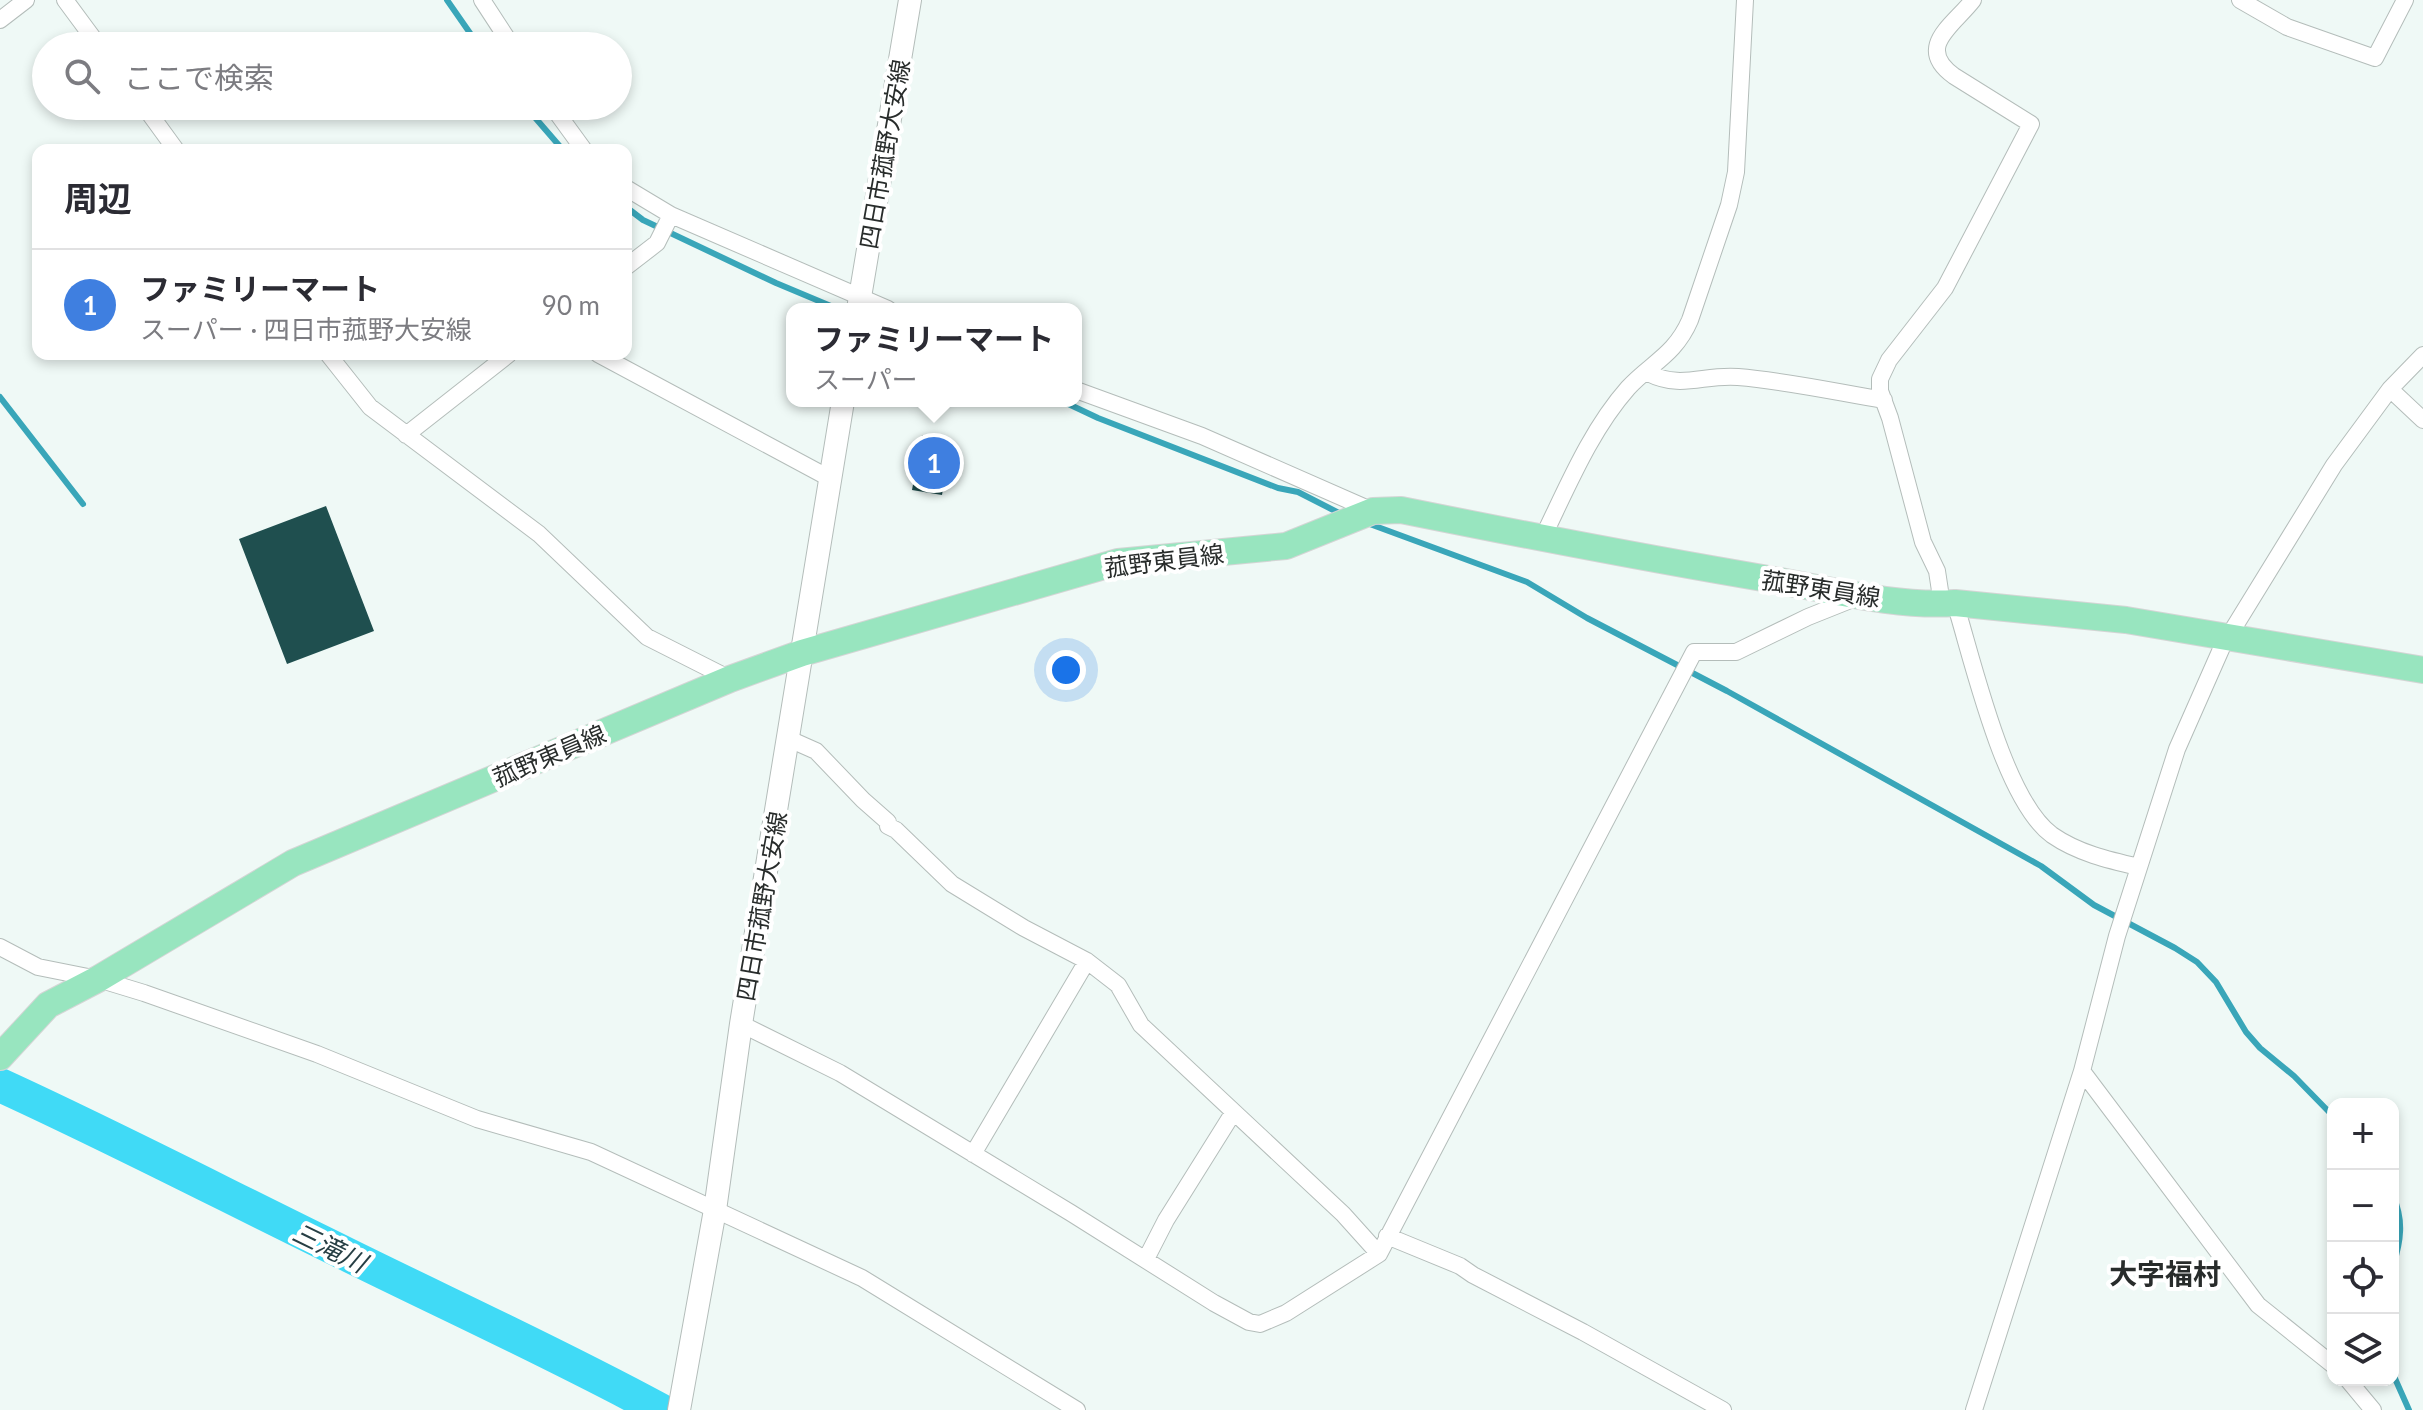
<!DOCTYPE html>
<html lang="ja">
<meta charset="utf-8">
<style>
body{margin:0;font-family:Lato,"Noto Sans JP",sans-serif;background:#f7f7f7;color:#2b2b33}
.controls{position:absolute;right:24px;bottom:24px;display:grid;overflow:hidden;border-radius:16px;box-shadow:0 4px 12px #0003}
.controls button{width:72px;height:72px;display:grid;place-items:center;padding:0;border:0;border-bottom:2px solid #e1e1e2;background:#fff;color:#2b2b33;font:40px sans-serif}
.you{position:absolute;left:1066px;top:670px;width:28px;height:28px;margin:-20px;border:6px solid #fff;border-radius:50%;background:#1a73e8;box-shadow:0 0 0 12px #1a73e833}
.badge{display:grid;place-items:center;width:52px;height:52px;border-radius:50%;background:#3255c5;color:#fff;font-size:26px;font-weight:700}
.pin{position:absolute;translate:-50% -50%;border:4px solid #fff;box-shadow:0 2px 8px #0006}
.popup{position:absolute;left:786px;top:303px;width:296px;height:104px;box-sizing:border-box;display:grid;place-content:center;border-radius:16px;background:#fff;filter:drop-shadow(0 2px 6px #0005);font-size:26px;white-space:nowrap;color:#7c7c81}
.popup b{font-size:30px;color:#2b2b33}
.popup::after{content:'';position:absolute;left:50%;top:100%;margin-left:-16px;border:16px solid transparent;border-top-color:#fff}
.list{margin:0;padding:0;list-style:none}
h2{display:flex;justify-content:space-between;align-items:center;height:104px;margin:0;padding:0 32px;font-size:34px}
h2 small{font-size:26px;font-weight:400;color:#7c7c81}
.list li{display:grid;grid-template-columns:52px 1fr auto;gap:24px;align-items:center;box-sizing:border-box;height:112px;padding:0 32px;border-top:2px solid #e1e1e2}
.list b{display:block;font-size:30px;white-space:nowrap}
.list p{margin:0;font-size:26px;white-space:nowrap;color:#7c7c81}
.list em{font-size:26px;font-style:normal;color:#7c7c81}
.icon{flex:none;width:44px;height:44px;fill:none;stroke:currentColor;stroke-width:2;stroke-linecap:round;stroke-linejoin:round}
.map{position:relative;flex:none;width:2423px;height:1410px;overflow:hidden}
.search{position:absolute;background:#fff;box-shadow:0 4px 12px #0003;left:32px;top:32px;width:600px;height:88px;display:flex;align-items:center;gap:20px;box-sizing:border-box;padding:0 28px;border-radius:44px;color:#7c7c81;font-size:30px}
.panel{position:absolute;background:#fff;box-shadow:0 4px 12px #0003;left:32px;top:144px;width:600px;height:216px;border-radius:16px}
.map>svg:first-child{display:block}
</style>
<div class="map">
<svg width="2423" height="1410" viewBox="0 0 2423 1410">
<rect width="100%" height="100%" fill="#eff9f6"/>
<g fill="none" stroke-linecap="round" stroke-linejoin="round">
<path stroke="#39a6b9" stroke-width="6" d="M447 0 479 46
M525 106 563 150
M626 207 643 220 776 283 838 309
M0 397 83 504
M1062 401 1098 418 1278 488 1298 492 1341 514
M1367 523 1527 582 1587 618 1727 691 2041 866 2094 905 2175 948 2197 962 2216 982 2246 1032 2260 1048 2294 1076 2333 1116
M2393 1196C2404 1220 2401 1241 2393 1266
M2393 1374 2409 1410"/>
<path stroke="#40daf6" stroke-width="34" d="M0 1085C116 1138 229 1197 344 1253 449 1305 557 1354 660 1410"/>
</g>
<path fill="#1f4f4f" d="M922 435 951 440 948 455H953L950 472 946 471 942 495 912 490Z
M326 506 374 631 287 664 239 539Z"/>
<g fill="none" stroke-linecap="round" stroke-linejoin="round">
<g stroke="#b4bdba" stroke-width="18">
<path id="street" d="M65 0 99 46
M482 0 512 46
M2240 0 2287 27 2375 58 2405 0
M0 20 26 0
M144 106 176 150
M552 106 584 150
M626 188 671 215 888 309
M626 267 657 243 671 215
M328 354 370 407 539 534 647 637 730 679
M598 354 831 479
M1648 373C1682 390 1703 374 1738 377 1787 381 1836 392 1884 400
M2390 389 2423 420
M1076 390 1202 436 1373 511
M406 435 509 354
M1542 539C1567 488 1590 431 1628 388 1651 363 1675 355 1690 320L1729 205 1736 172 1745 0
M1955 603C1973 661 2004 800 2052 835 2078 853 2108 860 2139 867
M1942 604 1937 571 1923 542 1890 418 1880 391V379L1889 360 1945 288 2031 124 1954 76C1914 47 1954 25 1973 0
M789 739 816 751 863 800 888 822V826L896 830 952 884 1024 928 1087 961 1118 985 1141 1025 1343 1214 1379 1254
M0 947 38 967 98 979 144 993 317 1054 477 1119 591 1152 862 1278 1077 1410
M741 1024 840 1073 1071 1213 1214 1303 1249 1322 1260 1324 1286 1313 1379 1254 1694 652H1736L1808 617 1858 597
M2082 1071 2258 1305 2333 1365
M973 1154 1087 961
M1387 1236 1460 1266 1473 1275 1583 1332 1723 1410
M1146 1259 1166 1220 1233 1113
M2348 1380 2373 1410
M1974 1410 2082 1071 2117 936 2177 749 2222 647 2334 465 2390 389 2423 355"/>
</g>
<g stroke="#b4bdba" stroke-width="24">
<path id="secondary" d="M858 309 910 0
M679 1410 715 1210 741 1024 843 401"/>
</g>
<g stroke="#d4d5d5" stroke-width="28">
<path id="primary" d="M0 1057 48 1005 98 979 293 863 730 679 802 653 1118 562 1286 546 1373 511 1401 510C1525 535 1649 559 1774 580 1832 590 1896 607 1955 603L2126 620 2423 670"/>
</g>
<use href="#street" stroke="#fff" stroke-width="16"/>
<use href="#secondary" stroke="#fff" stroke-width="22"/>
<use href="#primary" stroke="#98e5bf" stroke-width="26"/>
</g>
<g text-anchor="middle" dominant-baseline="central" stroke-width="8" stroke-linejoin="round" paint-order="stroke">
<g font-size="24" fill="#282c2b" stroke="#fff">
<text transform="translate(884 154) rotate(-80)">四日市菰野大安線</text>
<text transform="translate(1164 560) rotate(-7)">菰野東員線</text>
<text transform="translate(1821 588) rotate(9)">菰野東員線</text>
<text transform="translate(549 755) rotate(-23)">菰野東員線</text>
<text transform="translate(761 906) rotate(-80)">四日市菰野大安線</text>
</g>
<g font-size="26" font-style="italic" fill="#273f45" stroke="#fff">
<text transform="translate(330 1247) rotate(26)">三滝川</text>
</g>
<g font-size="28" font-weight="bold" fill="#282c2b" stroke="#fff">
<text x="2165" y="1273">大字福村</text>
</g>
</g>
</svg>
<div class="controls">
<button>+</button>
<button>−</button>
<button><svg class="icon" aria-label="locate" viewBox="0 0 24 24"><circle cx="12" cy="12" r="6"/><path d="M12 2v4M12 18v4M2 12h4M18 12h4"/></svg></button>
<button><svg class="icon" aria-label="layers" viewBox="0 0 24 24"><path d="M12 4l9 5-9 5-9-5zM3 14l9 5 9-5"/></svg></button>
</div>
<div class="you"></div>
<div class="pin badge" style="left:934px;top:463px;background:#3f7fe0">1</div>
<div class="popup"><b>ファミリーマート</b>スーパー</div>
<div class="search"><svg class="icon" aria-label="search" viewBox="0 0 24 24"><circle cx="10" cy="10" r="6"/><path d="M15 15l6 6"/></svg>ここで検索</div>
<section class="panel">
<h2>周辺<small></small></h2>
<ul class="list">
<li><span class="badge" style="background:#3f7fe0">1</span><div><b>ファミリーマート</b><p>スーパー · 四日市菰野大安線</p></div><em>90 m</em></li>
</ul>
</section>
</div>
